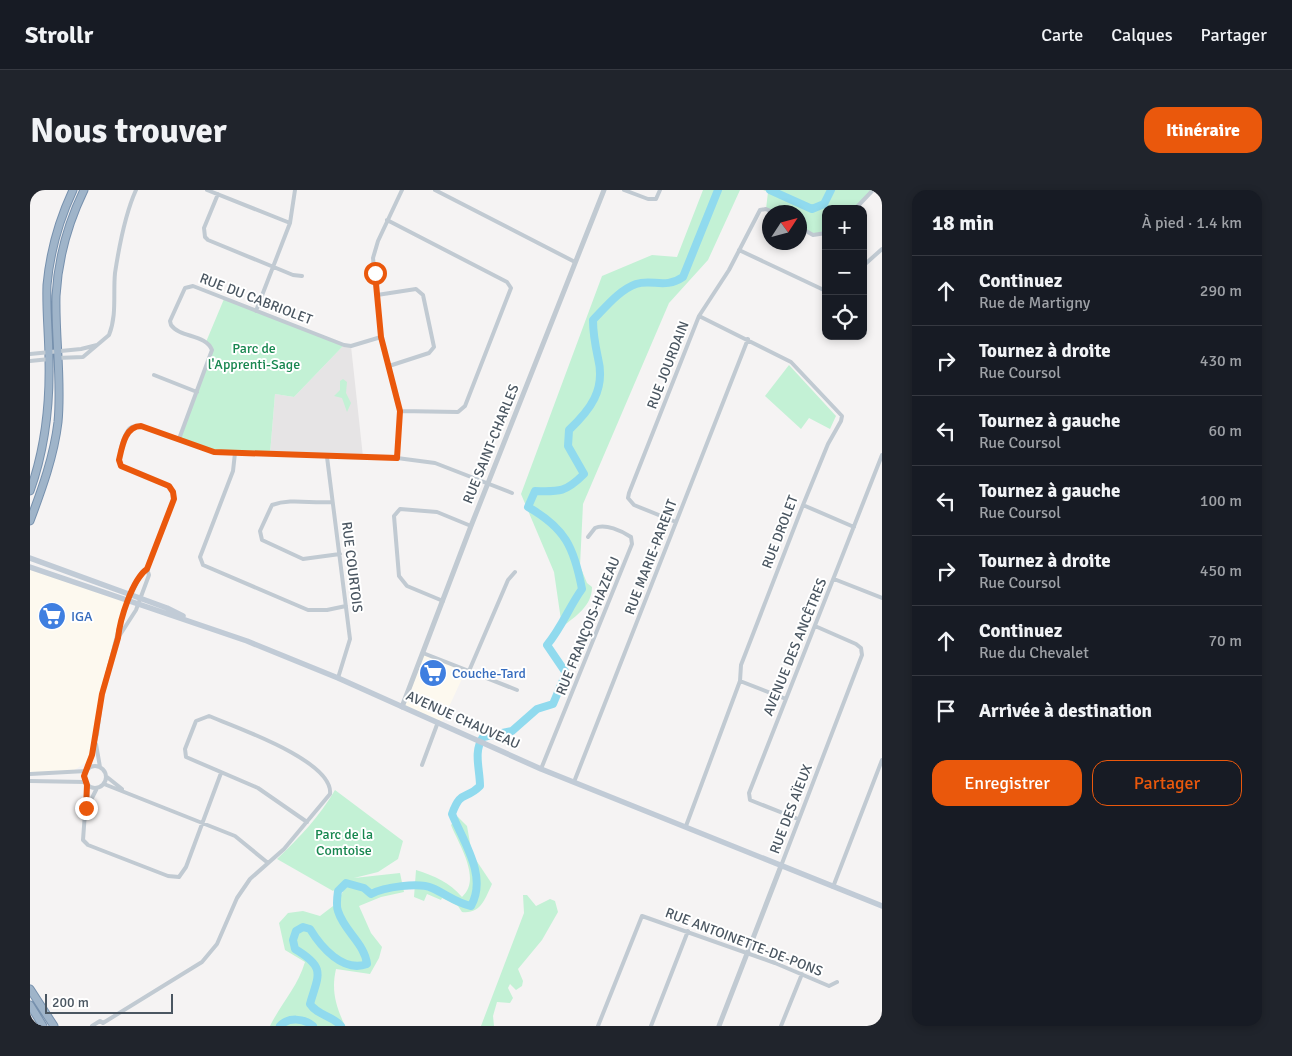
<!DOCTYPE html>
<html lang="fr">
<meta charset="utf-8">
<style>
body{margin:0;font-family:Signika,sans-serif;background:#20242c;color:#f1f3f6}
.controls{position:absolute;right:15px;top:15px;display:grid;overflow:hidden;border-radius:10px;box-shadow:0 2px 8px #0003}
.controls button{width:45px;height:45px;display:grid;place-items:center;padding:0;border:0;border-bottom:1px solid #363941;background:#171b24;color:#f1f3f6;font:25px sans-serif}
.compass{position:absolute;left:732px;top:15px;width:45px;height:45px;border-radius:50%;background:#171b24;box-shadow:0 2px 8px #0003;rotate:54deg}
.scale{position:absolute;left:15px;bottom:12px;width:128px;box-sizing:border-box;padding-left:5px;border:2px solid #4a5661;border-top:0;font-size:14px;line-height:18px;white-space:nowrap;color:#4a5661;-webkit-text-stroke:4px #fff;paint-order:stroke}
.stop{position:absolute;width:15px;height:15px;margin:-11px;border:4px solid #ea580c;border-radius:50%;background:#fff}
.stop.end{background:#ea580c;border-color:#fff;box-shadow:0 1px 5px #0008}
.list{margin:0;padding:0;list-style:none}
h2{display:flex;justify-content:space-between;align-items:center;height:65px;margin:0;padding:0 20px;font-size:21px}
h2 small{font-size:16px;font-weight:400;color:#9ea1a6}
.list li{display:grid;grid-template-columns:32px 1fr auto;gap:15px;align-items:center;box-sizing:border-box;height:70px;padding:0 20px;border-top:1px solid #363941}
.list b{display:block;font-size:19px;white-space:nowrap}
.list p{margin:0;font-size:16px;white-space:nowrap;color:#9ea1a6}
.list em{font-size:16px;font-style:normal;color:#9ea1a6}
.actions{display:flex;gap:10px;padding:15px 20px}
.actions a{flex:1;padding:11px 0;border:1px solid #ea580c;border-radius:15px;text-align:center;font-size:18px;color:#ea580c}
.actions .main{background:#ea580c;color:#fff}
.icon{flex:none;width:28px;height:28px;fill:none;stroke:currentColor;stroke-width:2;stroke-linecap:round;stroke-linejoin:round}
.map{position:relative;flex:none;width:852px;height:836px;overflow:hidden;border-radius:15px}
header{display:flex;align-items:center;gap:30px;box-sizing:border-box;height:70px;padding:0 25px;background:#171b24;border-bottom:1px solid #363941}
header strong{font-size:24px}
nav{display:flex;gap:28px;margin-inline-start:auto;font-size:18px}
.intro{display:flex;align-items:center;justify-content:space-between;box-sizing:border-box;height:120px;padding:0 30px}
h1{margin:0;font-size:35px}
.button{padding:12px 22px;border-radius:15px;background:#ea580c;color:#fff;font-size:18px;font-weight:700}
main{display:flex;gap:30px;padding:0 30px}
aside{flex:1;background:#171b24;border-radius:15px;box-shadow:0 2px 8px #0003}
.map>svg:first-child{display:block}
</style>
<header>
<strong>Strollr</strong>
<nav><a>Carte</a><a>Calques</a><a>Partager</a></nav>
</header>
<div class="intro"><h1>Nous trouver</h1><a class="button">Itinéraire</a></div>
<main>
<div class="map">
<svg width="852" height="836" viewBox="0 0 852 836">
<rect width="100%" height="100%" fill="#f5f3f3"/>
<path fill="#fdf9ef" d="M0 377 99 410 72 504 61 569 40 583 0 584Z
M393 463 436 480 411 534 372 517Z"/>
<path fill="#e6e4e5" d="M314 155 321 156 333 267 240 264 245 204 264 207Z"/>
<path fill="#c3f1d5" d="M673 0H710L678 70 639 113 553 314 550 376 557 393 562 397C562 416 546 426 532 437L524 382 491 304 572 86 622 65 647 67Z
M733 0H843L825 19H796V43L783 45 770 37 769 22H742L736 19 738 2Z
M194 109 314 155 264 207 245 204 240 264 184 262 149 249 182 160 176 152Z
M759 175 806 226 800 239 779 228 771 239 735 206Z
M313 189 317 192 316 203 321 213 317 222 312 208 304 206 310 200V191Z
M305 600 373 651 368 669 348 682 324 688 370 683 374 702 351 707 329 716 341 743 352 757 349 768 340 784 306 779C301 801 306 816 315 836H240C252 812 267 798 275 772L255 760 249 733 258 723 273 721 290 726 307 713 319 690 312 693 303 701 247 669C269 648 290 626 305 600Z
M428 627 437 636 442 664 462 694C455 709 451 724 432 722L428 716 412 708 411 710 397 704 394 711 384 707 386 680C405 686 419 692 432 707 452 689 429 655 421 635Z
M493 705H497L506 716 520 709 525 711 528 722 512 750 488 779 493 791 492 796 486 800 480 794 478 798 483 808 480 813 467 812 463 826 464 836H451L494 723Z"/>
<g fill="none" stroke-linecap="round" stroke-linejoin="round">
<path stroke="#90daee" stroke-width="8" d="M740 0 782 19 794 14 801 0
M250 836C258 827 274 828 283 836
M311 836C302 825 288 826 280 814 288 785 297 778 265 759L263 750 266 741 273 737 280 739C291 757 313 783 337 774 335 754 314 741 308 721 306 716 307 708 308 701L316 693 334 698 341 704C354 697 389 692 402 698 416 704 426 713 441 716 458 686 433 651 422 624 431 599 435 611 450 596 450 579 443 562 453 547L482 541 507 519 523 514 536 483 517 455C532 437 539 417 552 399 544 357 535 338 498 317L505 301C530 302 536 302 554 284L538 256 539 240C560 220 576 200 568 168 565 154 563 145 563 130 575 118 589 100 606 94 622 89 636 99 653 87L688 0"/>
<g stroke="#7690ad" stroke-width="9">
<path id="trunk" d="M0 301C15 259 20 216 19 171 19 145 16 120 17 95 20 62 29 30 43 0
M0 331C12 299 24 266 28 232 32 190 25 148 26 106 28 70 38 33 54 0
M0 799 24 836
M0 815 13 836"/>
</g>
<path stroke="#c1cad2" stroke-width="4" d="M177 0 260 33
M405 0 545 72
M594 0 618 9H626L630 0
M188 4 174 38 175 47 178 50 263 85 272 86
M825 19 843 0
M357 30 477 92 481 98 435 216 428 222 370 221
M769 37 783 45 796 43
M709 60 796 101
M833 76 852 59
M347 105 386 99 393 105 404 157 399 163 359 176
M226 121 260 33 265 0
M0 164 51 159 67 155
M27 168 53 167 79 145C87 125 83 104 85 83 89 57 95 24 106 0
M0 171 20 169
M124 185 167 202
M149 249 182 160C176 144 150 148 141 135L140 131 155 98 163 96 314 155 321 156 351 147
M205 263 203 281 170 367 173 375 278 420H297L316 416
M297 267 320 449 308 488
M367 268 370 221 351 147 343 68 348 51 372 0
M302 312C282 314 261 308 242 315L230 341 232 350 273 369 310 364
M773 315 824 337
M646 332 604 315 598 308 599 303 669 126 699 80 730 20 736 19 742 22
M804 389 852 408
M413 411 377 396 369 386 364 326 370 319 407 322 441 336
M88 448 106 420 119 385 117 379
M393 463 487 500
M439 481 478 390 485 382
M710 491 756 509
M66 554 70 577
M392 575 408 532
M54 587a11 11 0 1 1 22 0a11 11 0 1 1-22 0Z
M58 578 67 544 72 504 89 438 95 417 112 382 117 379 144 309 143 302 139 296 91 276C87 267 93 247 99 239 102 235 107 236 111 236L184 262 367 268 405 273 482 303
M511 579 602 354 601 347C592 341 575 333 565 338L558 347
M0 584 56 581
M77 587 92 599
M0 591 55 592
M544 592 718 149
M74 594 205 646 238 673
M57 595 53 650 58 655 138 686 149 687 156 677 191 583
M58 616 67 598
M768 629 720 610 719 603 852 265
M656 636 710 491 711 475 773 315 798 254 811 231 812 226 761 172 669 126
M751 676 832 465 831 458 826 454 785 436
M803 697 852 570
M612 726 745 773 799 796 807 792
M62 836 70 831 73 833 172 772 187 754 207 708 220 689 254 659 300 604C304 571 205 537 179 526L166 531 155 559 156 567 228 598 277 632
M568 836 612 726
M621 836 658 741
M751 836 772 784"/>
<path stroke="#c1cad2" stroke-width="5" d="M372 517 441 336 574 0
M689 836 751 676"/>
<path stroke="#c1cbd6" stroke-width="5.5" d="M0 368 137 418 153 426
M0 377 217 451 308 488 511 579 852 716"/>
<use href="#trunk" stroke="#9fb4c9" stroke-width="7"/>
</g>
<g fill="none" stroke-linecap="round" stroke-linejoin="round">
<path stroke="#ea580c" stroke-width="6" d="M56 618 57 595 54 586 62 565 72 504 88 448C90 429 102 390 117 379L144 309 143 302 139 296 91 276 89 270C92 257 95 236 111 236L184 262 367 268 370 221 351 147 345 83"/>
</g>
<defs>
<g id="supermarket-disc" transform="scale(1.4375)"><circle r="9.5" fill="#3f7fe0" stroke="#fff"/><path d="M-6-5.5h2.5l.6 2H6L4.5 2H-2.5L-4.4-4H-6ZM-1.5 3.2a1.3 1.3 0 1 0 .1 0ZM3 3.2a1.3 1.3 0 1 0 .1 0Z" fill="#fff"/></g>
</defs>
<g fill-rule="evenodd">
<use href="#supermarket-disc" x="22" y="426"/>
<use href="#supermarket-disc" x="403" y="483"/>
</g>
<g text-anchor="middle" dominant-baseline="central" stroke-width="4" stroke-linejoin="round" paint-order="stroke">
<g font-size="14" fill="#4a5661" stroke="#fff">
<text transform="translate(226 109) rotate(21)">RUE DU CABRIOLET</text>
<text transform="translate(638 175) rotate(-69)">RUE JOURDAIN</text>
<text transform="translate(461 254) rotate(-68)">RUE SAINT-CHARLES</text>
<text transform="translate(750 342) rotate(-69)">RUE DROLET</text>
<text transform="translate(621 367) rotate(-69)">RUE MARIE-PARENT</text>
<text transform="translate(322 377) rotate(83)">RUE COURTOIS</text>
<text transform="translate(558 436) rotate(-68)">RUE FRANÇOIS-HAZEAU</text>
<text transform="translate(765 457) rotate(-68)">AVENUE DES ANCÊTRES</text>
<text transform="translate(433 530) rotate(24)">AVENUE CHAUVEAU</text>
<text transform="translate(761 619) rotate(-69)">RUE DES AÏEUX</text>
<text transform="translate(714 752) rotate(21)">RUE ANTOINETTE-DE-PONS</text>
</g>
<g font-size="14" fill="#17864f" stroke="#fff">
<text x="224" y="158">Parc de<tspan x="224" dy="16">l'Apprenti-Sage</tspan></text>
<text x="314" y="644">Parc de la<tspan x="314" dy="16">Comtoise</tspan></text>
</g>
<g font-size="14" fill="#366cbe" stroke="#fff" text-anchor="start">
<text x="41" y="426">IGA</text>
<text x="422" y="483">Couche-Tard</text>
</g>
</g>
</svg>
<div class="controls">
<button>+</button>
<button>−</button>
<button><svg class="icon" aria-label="locate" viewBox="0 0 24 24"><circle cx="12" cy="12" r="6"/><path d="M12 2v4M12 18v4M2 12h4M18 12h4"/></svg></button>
</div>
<svg class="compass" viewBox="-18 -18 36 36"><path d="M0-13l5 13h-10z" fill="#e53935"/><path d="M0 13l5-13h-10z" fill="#9ea1a6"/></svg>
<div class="scale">200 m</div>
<div class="stop" style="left:345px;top:83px"></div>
<div class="stop end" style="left:56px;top:618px"></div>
</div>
<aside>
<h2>18 min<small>À pied · 1.4 km</small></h2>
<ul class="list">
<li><svg class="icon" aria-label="ahead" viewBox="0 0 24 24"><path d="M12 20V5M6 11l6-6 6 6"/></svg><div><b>Continuez</b><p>Rue de Martigny</p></div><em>290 m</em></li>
<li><svg class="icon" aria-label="right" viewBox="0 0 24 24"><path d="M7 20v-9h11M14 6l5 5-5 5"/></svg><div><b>Tournez à droite</b><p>Rue Coursol</p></div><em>430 m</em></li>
<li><svg class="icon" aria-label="left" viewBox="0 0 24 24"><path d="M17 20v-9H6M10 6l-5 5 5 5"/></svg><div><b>Tournez à gauche</b><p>Rue Coursol</p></div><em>60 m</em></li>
<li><svg class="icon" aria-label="left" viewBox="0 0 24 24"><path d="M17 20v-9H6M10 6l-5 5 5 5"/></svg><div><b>Tournez à gauche</b><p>Rue Coursol</p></div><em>100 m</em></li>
<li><svg class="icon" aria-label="right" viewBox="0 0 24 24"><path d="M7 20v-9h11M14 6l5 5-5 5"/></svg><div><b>Tournez à droite</b><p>Rue Coursol</p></div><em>450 m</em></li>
<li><svg class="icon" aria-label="ahead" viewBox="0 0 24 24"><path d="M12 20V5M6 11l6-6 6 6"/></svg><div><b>Continuez</b><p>Rue du Chevalet</p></div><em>70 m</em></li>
<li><svg class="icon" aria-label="arrive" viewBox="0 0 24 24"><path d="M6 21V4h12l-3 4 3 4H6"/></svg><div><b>Arrivée à destination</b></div></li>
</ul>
<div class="actions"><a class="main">Enregistrer</a><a>Partager</a></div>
</aside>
</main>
